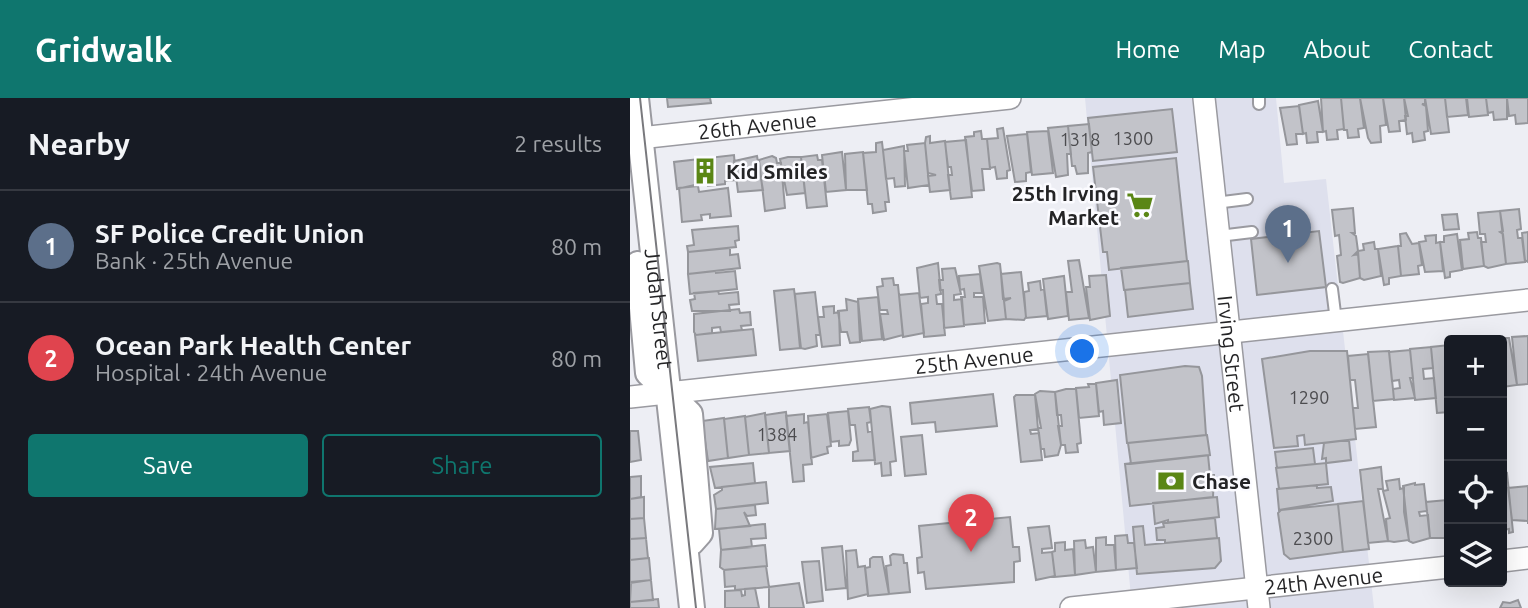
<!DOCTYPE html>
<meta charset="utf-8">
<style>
body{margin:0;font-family:Ubuntu,sans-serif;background:#20242c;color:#f1f3f6}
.controls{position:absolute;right:21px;bottom:21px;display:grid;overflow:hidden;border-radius:7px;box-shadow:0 7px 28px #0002}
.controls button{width:63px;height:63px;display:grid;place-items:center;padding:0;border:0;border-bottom:2px solid #363941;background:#171b24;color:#f1f3f6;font:35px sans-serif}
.you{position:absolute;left:453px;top:254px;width:24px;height:24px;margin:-18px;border:5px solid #fff;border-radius:50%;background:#1a73e8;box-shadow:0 0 0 10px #1a73e833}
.badge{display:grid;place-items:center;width:46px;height:46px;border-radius:50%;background:#0f766e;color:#fff;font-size:23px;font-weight:700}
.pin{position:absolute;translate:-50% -58px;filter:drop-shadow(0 2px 4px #0008)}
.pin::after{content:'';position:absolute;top:37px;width:24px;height:21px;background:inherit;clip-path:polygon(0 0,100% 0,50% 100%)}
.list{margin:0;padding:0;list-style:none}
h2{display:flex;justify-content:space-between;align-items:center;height:91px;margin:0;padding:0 28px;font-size:30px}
h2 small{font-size:23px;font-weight:400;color:#9ea1a6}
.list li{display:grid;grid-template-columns:46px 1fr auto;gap:21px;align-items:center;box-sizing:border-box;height:112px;padding:0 28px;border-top:2px solid #363941}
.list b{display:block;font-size:26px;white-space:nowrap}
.list p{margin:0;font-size:23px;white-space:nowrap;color:#9ea1a6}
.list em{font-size:23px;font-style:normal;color:#9ea1a6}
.actions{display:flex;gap:14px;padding:21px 28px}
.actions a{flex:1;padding:16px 0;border:2px solid #0f766e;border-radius:7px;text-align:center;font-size:24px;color:#0f766e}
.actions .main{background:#0f766e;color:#fff}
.icon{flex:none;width:38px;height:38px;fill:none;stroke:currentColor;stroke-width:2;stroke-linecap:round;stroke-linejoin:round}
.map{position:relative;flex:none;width:898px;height:510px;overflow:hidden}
header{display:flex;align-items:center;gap:42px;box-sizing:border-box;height:98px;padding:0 35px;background:#0f766e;color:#fff}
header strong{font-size:33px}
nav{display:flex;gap:38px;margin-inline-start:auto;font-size:24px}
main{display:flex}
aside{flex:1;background:#171b24}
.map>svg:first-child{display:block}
</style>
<header>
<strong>Gridwalk</strong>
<nav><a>Home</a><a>Map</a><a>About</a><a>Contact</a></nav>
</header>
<main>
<aside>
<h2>Nearby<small>2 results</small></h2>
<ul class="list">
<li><span class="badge" style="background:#5c6f8a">1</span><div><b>SF Police Credit Union</b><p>Bank · 25th Avenue</p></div><em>80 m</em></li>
<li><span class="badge" style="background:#e0444e">2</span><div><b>Ocean Park Health Center</b><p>Hospital · 24th Avenue</p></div><em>80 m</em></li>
</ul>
<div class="actions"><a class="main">Save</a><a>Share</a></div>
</aside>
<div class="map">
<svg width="898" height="510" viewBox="0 0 898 510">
<rect width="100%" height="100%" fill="#edeef4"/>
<path fill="#dee0ed" d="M455 0H646L654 85 696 81 744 510H502Z"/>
<path fill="#c2c3c9" stroke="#95969b" stroke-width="2" d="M37 0H80L81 5 38 9Z
M691 0H711L714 31 707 32 708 41 697 42 696 33 693 34Z
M711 0H730L734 30 728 31 729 39 718 40 717 32H714Z
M730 0H753L756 27 750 28 751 44 741 45 738 40Z
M753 0H774L776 22 769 23 770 33 759 34Z
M774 0H795V6H792L796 8 798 33 794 34 795 42 783 44 782 35 777 36 775 18H778Z
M795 0H815L819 34 801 36Z
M815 0H836L838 17 817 19Z
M837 0H856L858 17 839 19Z
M856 0H877V21L864 22 863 14 858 15Z
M877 0H898V25L886 26 885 17 879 18Z
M688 3 693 34H687L688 44 677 45 676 35 673 36 669 7Z
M669 8 673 36H666L667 46 657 47 650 10Z
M542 11 547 54 463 63 458 20Z
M459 26 462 54 458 55V75L447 76 445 68H442L438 28Z
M438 28 441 56H437L438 77 426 79 418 30Z
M373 30 380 72 377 73V80L367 81 365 69 360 70 357 41 368 40 367 31Z
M351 33 352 41H357L360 71H352L354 92 342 93 335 39 344 38V34Z
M418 33 423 75 402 77 397 34Z
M397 36 401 74 396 75V83L385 84 377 38Z
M300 38V45L315 43 320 92 300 94 298 78 306 77 298 75 295 45 296 39Z
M336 42 342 99 321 101 318 77H322L321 69H318L315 44Z
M252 44 259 104H255L256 113 243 115 242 106H238L233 55 246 54V45Z
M295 45 299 87 278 90 274 53H278L277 47Z
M274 48 275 88 265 89 264 80 256 81 253 52Z
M212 54 216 92 196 94 192 57Z
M233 54 237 92H216L215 56Z
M104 57 106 82 95 83V86L78 88V84L47 91 44 64Z
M187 57 188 62H192L197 108 177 110 171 59Z
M127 58 133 92 108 94 104 63Z
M142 58 146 60 147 65H151L155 110 135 113 129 62Z
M158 59H171L175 95 157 97 150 61Z
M546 60 557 163 479 172 477 154H473L463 69Z
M68 88 69 94 98 90 101 118 80 120V116L71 117 72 122 52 124 49 90Z
M723 110 725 135H722L726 138 728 153 724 157 728 156 730 180 713 185 710 184 707 158 711 157 709 137 705 138 702 112Z
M889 111 891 131 887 132 888 140H892L895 164 876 166 870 113Z
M870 113 873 133 870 134 873 136 876 166 858 170 854 168 851 144H856L855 136H850L848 115Z
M827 116 829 131 814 132 812 117Z
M108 128 109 142 105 143 106 149 58 154 57 148 64 147 62 132Z
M689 133 696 189 627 197 621 141Z
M847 134 848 140H851L854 168 833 171 830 142 839 141 838 135Z
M898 134V164L895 162 892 135Z
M776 135 782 146 789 145 792 167 788 168 789 176 771 178 768 148H771L770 136Z
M827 136 832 172 820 174V179L815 180 810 144H814V138Z
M806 137V145L810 144 813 173 795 174 789 144 796 143 795 138Z
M744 144 745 151H748L751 178 734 182 730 180 728 153 734 152 733 146Z
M768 148 771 178 759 180V186L754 187 748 151Z
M100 150V157L108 156 110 170 58 176V154Z
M449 162 459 220 439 222 436 194H442L438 163Z
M558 163 560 185 494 192 491 170Z
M308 165 311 196 306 197 307 206H312L315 237 294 239 291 206 298 205V199L290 200 287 170Z
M367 165 370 166 376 221 358 223 349 168Z
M325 170 331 196 324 197V202L332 201 334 228 314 230 313 192H310L309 182H313L312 171Z
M86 173V175L105 173 107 191 60 196 58 176Z
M391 174 396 219 394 222 376 221 374 203 381 200 373 201 371 176Z
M350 176 352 195H344V199H353L355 225 334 227 331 199H335L334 191 330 192 329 178Z
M476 177 480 218 460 222 456 189H460L459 178Z
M434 178 438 218 418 221 413 181Z
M263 180 264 187H268L273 237 254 242 250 216H258L257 212H250L247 189 253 188 252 181Z
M410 183 411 192 414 191 417 218 396 220 394 194 399 193 398 185Z
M560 185 563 211 498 219 495 192Z
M164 191 171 250 150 252 144 193Z
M88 193 89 196 108 194 109 206 99 207 100 213H62L60 202 65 201 64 195Z
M185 194 190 237H186L187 248 175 251 170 250 165 196Z
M289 195 294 235 273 239 269 197Z
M248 199 252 241 232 243 228 201Z
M216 201 228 204 230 244 220 245 217 234H211L208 213 217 212Z
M204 208V215L209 214 210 247 192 249 188 219H194L193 209Z
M109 211 110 215 120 214 121 227 111 228 112 232 91 234 90 229 82 230V235L66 237 64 234V216Z
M123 231 126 257 68 263 65 237Z
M898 238V286L887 287 882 239Z
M865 240H879L887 287 872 289V242H862Z
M819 247V314L807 315 801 249Z
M801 249 803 270 793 271 794 281 804 280 806 300 785 302 780 251Z
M780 252 783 280H780L785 300 764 302 763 291 770 290 769 282 762 283 759 254Z
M680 253H717L726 341 675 347 674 337 667 338 668 348 644 350 632 261Z
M759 253 764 301 743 303 738 254Z
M738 256 746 329 725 331 723 310H728L725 282H720L718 258Z
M555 268 569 269 572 278 576 337 497 345 490 277Z
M487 282 491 325 474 327 473 313 469 314 466 285Z
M458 286H466L469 318 449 320 446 290 459 289Z
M436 291H446L451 345 447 346 448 354 436 355 435 347H431L428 328H432L431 317H427L425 294Z
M410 293 425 294 431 347 428 357 415 359 414 351H411L408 330H411L405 296Z
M363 296 367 328 306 334 305 324 282 326 280 305Z
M386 297H405L408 331 400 332 401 336 409 335 412 362 391 364 384 299Z
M252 308 260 309 266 363 260 364 261 377 252 378 251 365 245 366 240 311Z
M239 309 241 324 237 325 238 334 242 333 245 362 223 363V354L228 353 225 327H220L218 311Z
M218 313 221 342 219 347 209 348V343L201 344 198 315Z
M156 314 160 353 139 355 135 317Z
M135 315 139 355 119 357 115 319Z
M174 316V325L178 324 182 366 173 367 174 383 163 384 156 318Z
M197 316 201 348 197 349 198 355 181 360 178 318Z
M115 318 119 357 98 360 94 321Z
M94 320 98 360 78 363 72 323Z
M0 333H8L11 362 0 364Z
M292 337 296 376 275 378 271 339Z
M577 337 580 357 501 366 498 345Z
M719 342 721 362 696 365V360L692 361 694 345Z
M683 350 685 366 647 370 645 354Z
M578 357 580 377H584L583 399 500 408 495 366Z
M123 365 125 385 85 390 80 369Z
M696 365 698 386 649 391 646 370Z
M751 369 753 391H748L758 443 738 445 730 372Z
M877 375 883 434 879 435V431L872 432V376Z
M11 378V399L0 401V379Z
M769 381 770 391 774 390V414L779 442 764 444 758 443 756 421 760 420 753 393 758 392 756 383Z
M136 384 138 405 86 411 84 397 92 392V389Z
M785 385V387L794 386 797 413 789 414 790 418 798 417 800 440 783 445 779 443 773 388Z
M687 387V390L701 389 703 403 649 412 647 391Z
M898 388V426V423L882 422 878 390Z
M14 399V420L0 421V401Z
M587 399 589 419 538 425V422L525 426 523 405Z
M817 402 819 440H800L796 404Z
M733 403 739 451 713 454 708 406Z
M708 406 713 454 660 461 654 456 648 415 651 412Z
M125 407 126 417 117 418 114 414 120 428 85 431 86 411Z
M380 419 383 449H389L390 463 384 464V484L296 491 294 474 288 475 287 460 292 459 289 428Z
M14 420 16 440 0 441V421Z
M585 420 587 440 535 445V442H527L526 430 534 429 533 425Z
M135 426 136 440 121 441 122 449 91 452 89 431Z
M419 428 422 450 412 451V455L422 454 425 478 406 482 398 430Z
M513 428 515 447 589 440 591 463 585 470 507 476 503 429Z
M497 437 498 445H504L507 470 486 472 485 438Z
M476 439V447H484L486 472 466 474V440Z
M16 440 18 460 0 462V441Z
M455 442 456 450 463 449 466 474 445 477 444 443Z
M435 444V452L443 451 445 477 425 479 422 454 425 453V445Z
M135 447 137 468 94 472 90 469 91 452Z
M212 448 216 490 196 492 192 450Z
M226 452 228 469 235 468 238 496 218 501 216 453Z
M263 456 273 457 274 465H277L280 494 259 496 256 468 261 467 260 458Z
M243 459H252L259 496 238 498 235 470 240 469V461Z
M19 460 21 482 0 485V462Z
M189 463 193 503 177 505 172 464Z
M136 468 139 489 105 492V488L95 489 94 472Z
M21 482 23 502 0 504 1 484Z
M169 485 174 510H139V489Z
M125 490 129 510H95V493L111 492 112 498 115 497V491Z
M28 501 29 510H0V504Z
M888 502 891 510H870L873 504 880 505Z"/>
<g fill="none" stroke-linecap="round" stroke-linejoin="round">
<g stroke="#9a9aa0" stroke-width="14">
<path id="service" d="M629 0V6
M585 105 617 101
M589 138 622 134
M702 191 706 223"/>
</g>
<g stroke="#9a9aa0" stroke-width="24">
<g id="minor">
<path id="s1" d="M574 0 629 510"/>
<path id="s2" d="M0 41 380 0"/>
<path id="s3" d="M0 299 898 202"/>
<path d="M872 463 898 460"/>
<path id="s4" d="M441 510 819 469"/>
</g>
</g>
<g stroke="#9a9aa0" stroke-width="28">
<g id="tertiary">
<path id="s5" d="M6 0 62 510"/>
<path d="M8 166 18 275 60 316 70 435 62 444"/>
</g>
</g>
<use href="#service" stroke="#fff" stroke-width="10"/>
<use href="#minor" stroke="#fff" stroke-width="21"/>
<use href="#tertiary" stroke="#fff" stroke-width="24"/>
<path stroke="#79797d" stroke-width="2" d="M10 0 66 510"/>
</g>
<defs>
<g id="building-bare" transform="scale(2.1)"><path d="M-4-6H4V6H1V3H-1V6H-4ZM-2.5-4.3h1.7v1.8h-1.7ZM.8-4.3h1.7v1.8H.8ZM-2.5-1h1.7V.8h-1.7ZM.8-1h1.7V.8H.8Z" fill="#5a8615" stroke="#fbfbff" stroke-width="2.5" paint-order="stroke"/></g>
<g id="supermarket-bare" transform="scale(2.1)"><path d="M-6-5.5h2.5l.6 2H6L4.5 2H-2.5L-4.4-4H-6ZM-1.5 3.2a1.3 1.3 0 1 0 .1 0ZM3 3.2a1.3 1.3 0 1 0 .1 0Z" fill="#5a8615" stroke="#fbfbff" stroke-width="2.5" paint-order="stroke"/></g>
<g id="bank-bare" transform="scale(2.1)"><path d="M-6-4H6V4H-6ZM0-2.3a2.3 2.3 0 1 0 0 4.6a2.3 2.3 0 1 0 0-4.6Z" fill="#5a8615" stroke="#fbfbff" stroke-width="2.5" paint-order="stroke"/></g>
</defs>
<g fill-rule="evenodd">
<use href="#building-bare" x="75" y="73"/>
<use href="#supermarket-bare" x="510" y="107"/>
<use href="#bank-bare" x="541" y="383"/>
</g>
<g text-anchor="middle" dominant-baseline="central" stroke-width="5" stroke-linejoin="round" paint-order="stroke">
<g font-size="18" fill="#4c4c4f">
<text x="503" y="40">1300</text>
<text x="450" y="41">1318</text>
<text x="679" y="299">1290</text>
<text x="147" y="336">1384</text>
<text x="683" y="440">2300</text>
</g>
<g font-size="21" fill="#242426" stroke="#fbfbff">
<text stroke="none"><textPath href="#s2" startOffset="128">26th Avenue</textPath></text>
<text stroke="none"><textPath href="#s5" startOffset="212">Judah Street</textPath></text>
<text stroke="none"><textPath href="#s1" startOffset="257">Irving Street</textPath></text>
<text stroke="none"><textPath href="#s3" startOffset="346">25th Avenue</textPath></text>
<text stroke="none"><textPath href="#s4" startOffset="254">24th Avenue</textPath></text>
</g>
<g font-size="21" font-weight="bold" fill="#242426" stroke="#fbfbff" text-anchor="start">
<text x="96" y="73">Kid Smiles</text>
<text x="489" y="95" text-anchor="end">25th Irving<tspan x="489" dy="24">Market</tspan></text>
<text x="562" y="383">Chase</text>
</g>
</g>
</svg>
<div class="controls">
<button>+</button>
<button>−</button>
<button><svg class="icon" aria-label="locate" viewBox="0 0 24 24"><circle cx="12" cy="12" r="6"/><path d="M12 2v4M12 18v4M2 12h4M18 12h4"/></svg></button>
<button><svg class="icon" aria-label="layers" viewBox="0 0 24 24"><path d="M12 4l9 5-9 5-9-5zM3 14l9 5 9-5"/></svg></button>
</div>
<div class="you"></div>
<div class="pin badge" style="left:658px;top:165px;background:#5c6f8a">1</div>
<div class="pin badge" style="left:341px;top:454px;background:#e0444e">2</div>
</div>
</main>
